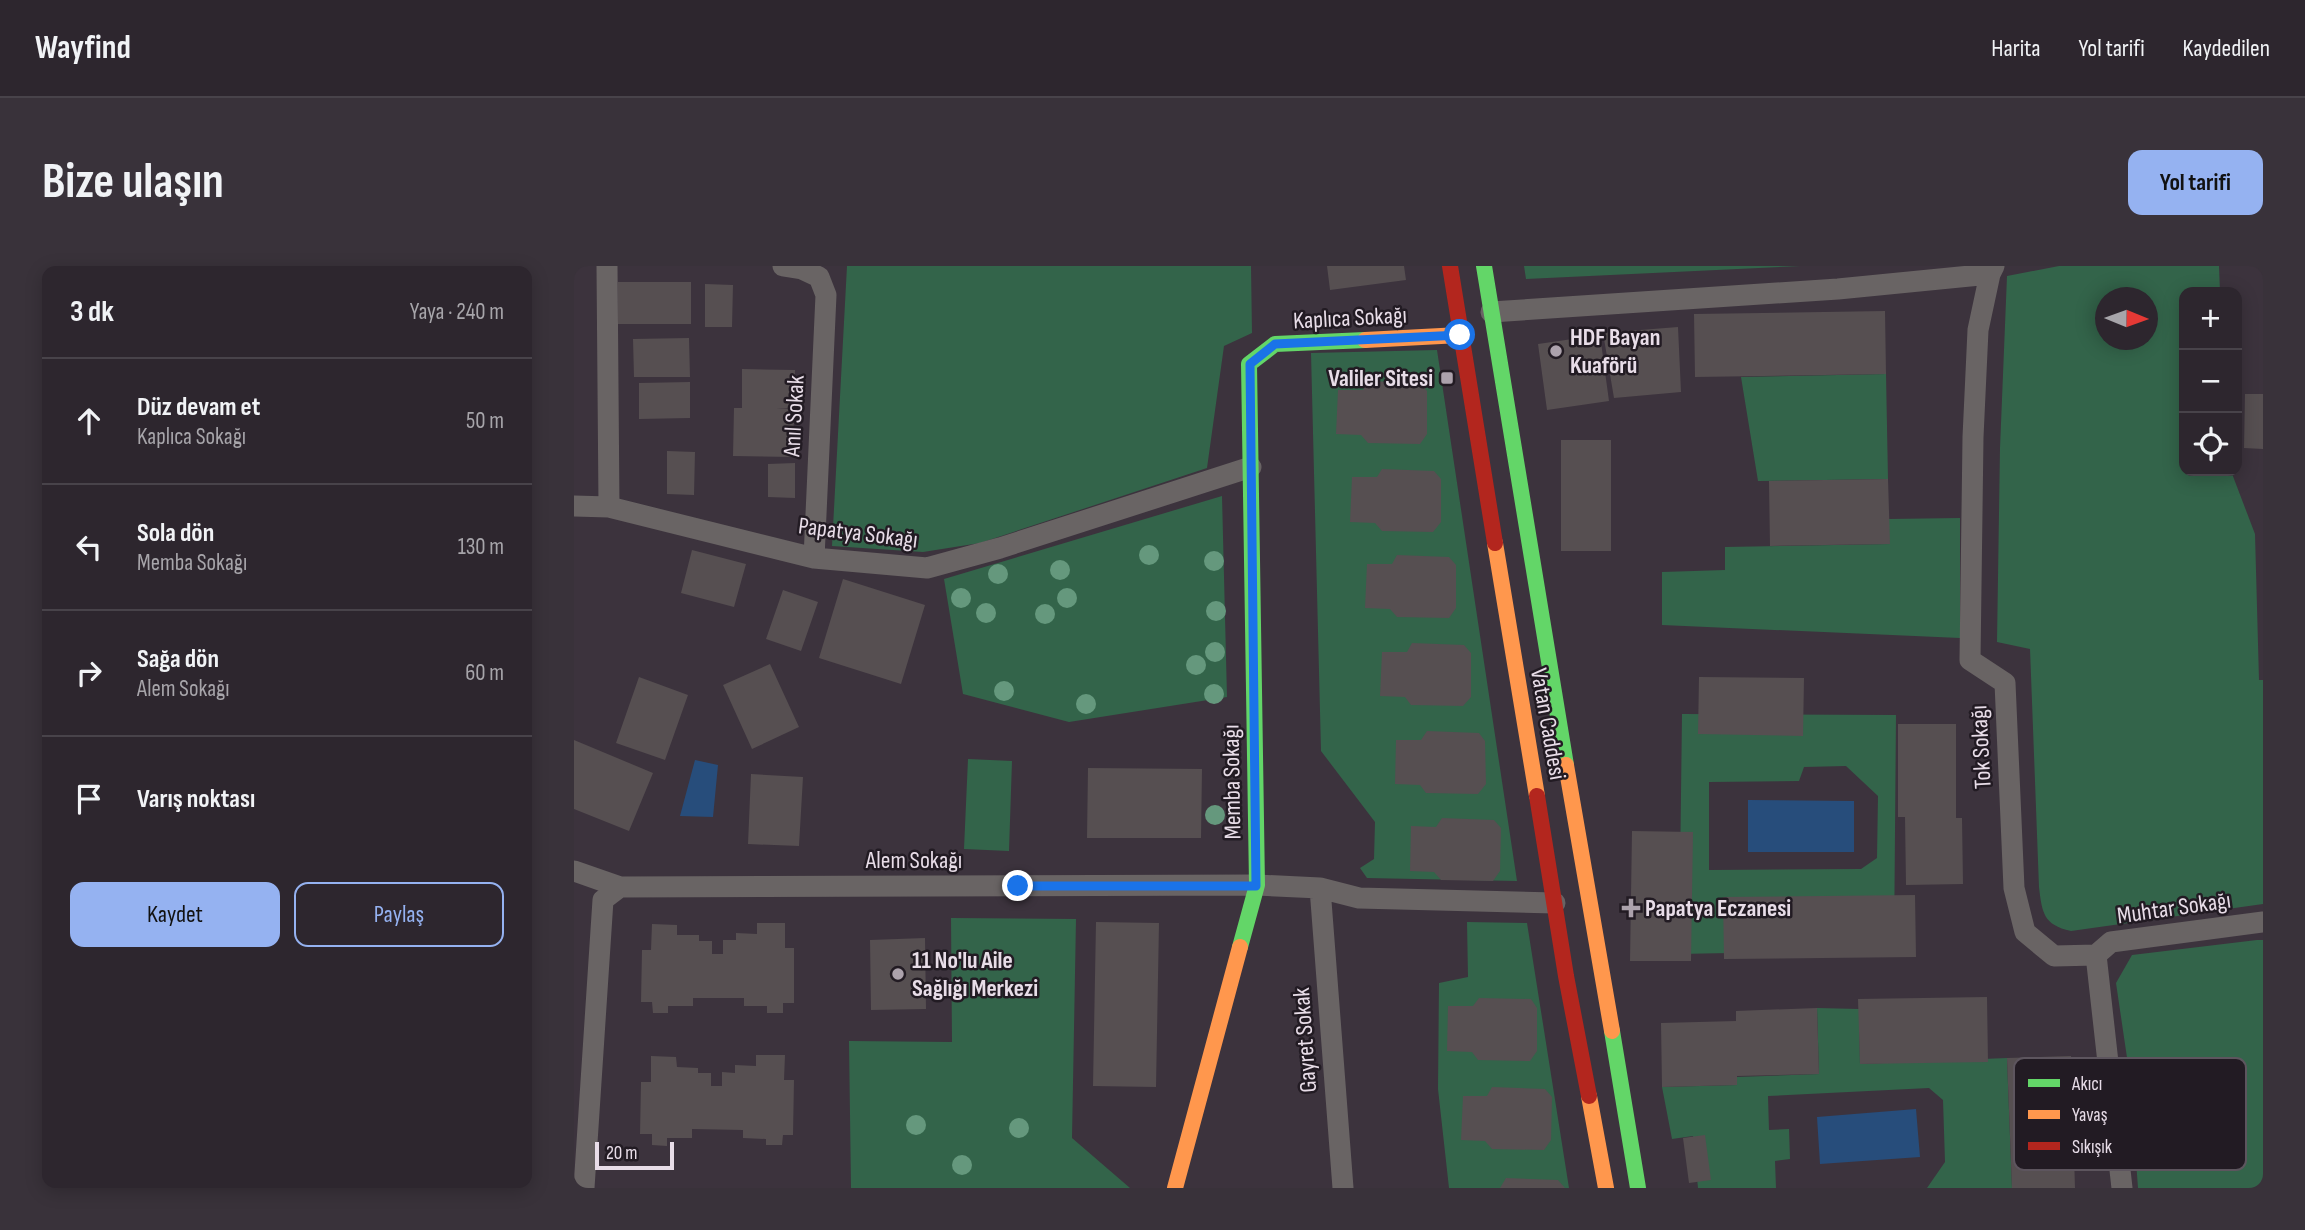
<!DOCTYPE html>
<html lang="tr">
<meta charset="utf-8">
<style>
body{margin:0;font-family:"Sofia Sans Condensed",sans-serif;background:#39323a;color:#f1f3f6}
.controls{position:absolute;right:21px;top:21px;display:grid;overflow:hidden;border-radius:14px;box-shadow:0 4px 18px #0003}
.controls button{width:63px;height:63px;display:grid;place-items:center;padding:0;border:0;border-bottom:2px solid #48434a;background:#2d262e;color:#f1f3f6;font:35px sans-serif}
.compass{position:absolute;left:1521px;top:21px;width:63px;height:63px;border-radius:50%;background:#2d262e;box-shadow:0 4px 18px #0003;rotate:91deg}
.scale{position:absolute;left:21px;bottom:18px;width:79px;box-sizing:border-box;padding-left:7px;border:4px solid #e8dde8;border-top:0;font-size:19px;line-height:24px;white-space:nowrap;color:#e8dde8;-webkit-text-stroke:5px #221b23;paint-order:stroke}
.stop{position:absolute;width:21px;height:21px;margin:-16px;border:5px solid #1a73e8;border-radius:50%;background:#fff}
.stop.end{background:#1a73e8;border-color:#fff;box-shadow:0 2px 7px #0008}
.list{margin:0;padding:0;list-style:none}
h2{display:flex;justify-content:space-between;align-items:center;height:91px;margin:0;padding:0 28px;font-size:30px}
h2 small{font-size:23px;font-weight:400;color:#a7a5aa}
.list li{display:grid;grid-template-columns:46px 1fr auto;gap:21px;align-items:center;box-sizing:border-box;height:126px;padding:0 28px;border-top:2px solid #48434a}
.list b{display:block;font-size:26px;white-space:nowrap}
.list p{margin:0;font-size:23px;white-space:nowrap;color:#a7a5aa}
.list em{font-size:23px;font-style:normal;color:#a7a5aa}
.actions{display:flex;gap:14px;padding:21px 28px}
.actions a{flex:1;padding:16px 0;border:2px solid #95b2f1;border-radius:14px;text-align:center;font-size:24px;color:#95b2f1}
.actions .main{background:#95b2f1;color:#111}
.icon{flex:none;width:38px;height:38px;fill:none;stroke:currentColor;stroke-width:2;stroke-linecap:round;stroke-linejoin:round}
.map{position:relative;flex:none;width:1689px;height:922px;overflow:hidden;border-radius:14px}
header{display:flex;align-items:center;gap:42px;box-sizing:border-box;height:98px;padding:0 35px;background:#2d262e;border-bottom:2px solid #48434a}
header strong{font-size:33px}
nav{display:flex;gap:38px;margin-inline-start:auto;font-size:24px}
.intro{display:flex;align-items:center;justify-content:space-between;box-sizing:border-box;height:168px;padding:0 42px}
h1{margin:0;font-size:49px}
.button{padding:18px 32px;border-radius:14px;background:#95b2f1;color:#111;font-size:24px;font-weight:700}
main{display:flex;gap:42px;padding:0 42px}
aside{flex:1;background:#2d262e;border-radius:14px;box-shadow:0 4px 18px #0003}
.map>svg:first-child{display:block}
</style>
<header>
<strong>Wayfind</strong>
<nav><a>Harita</a><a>Yol tarifi</a><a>Kaydedilen</a></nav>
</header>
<div class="intro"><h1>Bize ulaşın</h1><a class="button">Yol tarifi</a></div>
<main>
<aside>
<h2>3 dk<small>Yaya · 240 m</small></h2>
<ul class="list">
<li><svg class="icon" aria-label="ahead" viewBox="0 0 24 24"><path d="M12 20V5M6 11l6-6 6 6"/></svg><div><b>Düz devam et</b><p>Kaplıca Sokağı</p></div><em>50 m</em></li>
<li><svg class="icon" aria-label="left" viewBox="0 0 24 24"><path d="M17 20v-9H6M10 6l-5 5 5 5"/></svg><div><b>Sola dön</b><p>Memba Sokağı</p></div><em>130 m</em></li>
<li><svg class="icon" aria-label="right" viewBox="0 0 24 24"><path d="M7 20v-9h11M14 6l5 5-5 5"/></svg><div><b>Sağa dön</b><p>Alem Sokağı</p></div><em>60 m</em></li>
<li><svg class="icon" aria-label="arrive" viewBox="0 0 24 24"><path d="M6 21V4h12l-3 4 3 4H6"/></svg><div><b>Varış noktası</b></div></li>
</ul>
<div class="actions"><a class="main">Kaydet</a><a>Paylaş</a></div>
</aside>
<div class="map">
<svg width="1689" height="922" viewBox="0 0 1689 922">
<rect width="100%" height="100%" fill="#3c333d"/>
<path fill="#33644a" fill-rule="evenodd" d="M273 0H677L678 67 650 80 633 202 406 277 349 286 258 280Z
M950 0H1226L952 13Z
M1485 0H1645L1646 26H1610V205H1657L1681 268 1685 414H1689V638L1497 665C1469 659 1468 646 1465 621L1456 383 1423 376 1426 182 1433 10ZM1532 32H1574V74H1532Z
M863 84 943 615 793 612 786 602 800 593 801 556 747 485 737 87Z
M1312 108 1314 213 1184 215 1167 111Z
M648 230 653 431 495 456 389 428 370 313Z
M1386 252V372L1088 359V306L1151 304V281L1315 278V253Z
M1108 448 1322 449 1320 684 1105 688ZM1272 500 1304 530 1303 592 1287 603 1135 604V516L1225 515 1230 501Z
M394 493 438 495 435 585 390 583Z
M377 652 502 653 498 872 556 922H277L275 775 378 776Z
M893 656 953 657 995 922H875L864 823 865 717 894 711Z
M1683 674H1689V922H1564L1556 812 1542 717 1558 689Z
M1243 742 1285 743 1286 798 1433 792 1438 922H1353L1371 896 1369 834 1355 822 1194 830 1195 864 1215 863 1216 893 1201 895 1202 922H1124L1119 870 1098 873 1088 821 1163 819V811L1245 808Z"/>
<path fill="#274d7b" d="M121 494 144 499 139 551 106 550Z
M1174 534 1280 535V586H1174Z
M1342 843 1346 891 1246 898 1243 851Z"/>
<path fill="#564f51" d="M753 0H830L832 14 756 24Z
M44 16H117V58H44Z
M131 18 159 19 158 61H131Z
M1311 45 1312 108 1121 111 1120 48Z
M1104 61 1107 126 1040 132 1029 67Z
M1026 69 1035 135 973 144 964 78Z
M115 72 116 111H60L59 73Z
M168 103 221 104 220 142H202L220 143 219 191 159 190 160 142H168Z
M794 115 846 117 853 125V168L846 178 794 177 787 169 762 168 764 124H789Z
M116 116V152L65 153V117Z
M1671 128H1689V183L1670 182Z
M987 174H1037V285H987Z
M93 185 121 186 120 229 93 228Z
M221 197V232L194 231V198Z
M808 203 860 205 867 213V256L859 266 808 265 801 257 776 256 778 211H803Z
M1314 213 1316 278 1196 280 1195 215Z
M118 284 172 298 160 341 107 327Z
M823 289 875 291 882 299V342L875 352 823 351 816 343 791 342 793 298H818Z
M269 313 351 339 327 418 245 392Z
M209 324 244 336 227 385 192 373Z
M838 377 890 379 897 387V431L889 440 837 439 831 431 806 430 808 386H833Z
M196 398 225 461 178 483 149 419Z
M65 411 114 429 91 494 42 477Z
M1125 411 1230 412 1229 470 1124 468Z
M1324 458H1382V552H1388L1389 618 1332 619 1331 551H1324Z
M853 465 905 467 911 475 912 518 904 528 852 527 846 519 821 518 822 474H847Z
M0 474 79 507 55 565 0 543Z
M514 502 628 503 627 572H513Z
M177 508 229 511 225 580 174 578Z
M868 552 920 554 927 562 926 605 919 615 867 614 860 606 836 605 837 560 862 561Z
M1058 565 1119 566 1117 695H1056Z
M1341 629 1342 691 1150 693 1149 631Z
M522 656 585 657 582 821 519 820Z
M183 657H211V682H220V737H209V747H193V740H170V732H119V740H94V747H79L78 736H67L68 684H77L78 658 103 659V669H125V675H138V688H149V674H162V667L183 668Z
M351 672 352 743 297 744 296 674Z
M1413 731 1414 796 1286 798 1284 733Z
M905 732 957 733 963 742V785L956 795 904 794 898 786 873 785 874 740H899Z
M1243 742 1245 808 1163 810V819L1088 821 1087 757 1162 755V745Z
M182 789H211L210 814H220L219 869H209L208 879H192V873L169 872V864L118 863V872H93V880L78 879V868H66L67 816H77V790L102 791 103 801 124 802V807H137V820H148V806L161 807V799L182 800Z
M1497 790 1501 922H1438L1433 792Z
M918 821 971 823 978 831 977 874 970 884 918 883 911 875 887 874 889 830H913Z
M1131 869 1137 914 1115 917 1109 872Z
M932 912 984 914 991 922H926Z"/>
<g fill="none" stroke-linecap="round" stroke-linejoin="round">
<path stroke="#696464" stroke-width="21" d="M33 0 35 241
M209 0 228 3 245 11 252 29 240 292
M1420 0 1416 8 1404 64 1399 171 1396 394 1431 417 1440 622 1451 666 1480 690 1522 689 1548 922
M917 46 1264 23 1416 8
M0 240 35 241 240 292 353 302 426 282 677 201
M0 605 46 621 683 619 746 622 785 632 981 637
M746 622 769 922
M1522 689 1537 676 1689 656
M10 922 29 634 46 621"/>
<path stroke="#63d668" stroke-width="16" d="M910 0 992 499
M666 681 683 619 675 98 701 78 791 74
M1038 765 1064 922"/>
<path stroke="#ff974d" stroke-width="16" d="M791 74 886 69
M921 277 963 530
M992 499 1038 765
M1015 830 1032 922
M601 922 666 681"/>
<path stroke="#b3261e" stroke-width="16" d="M876 0 921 277
M963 530 992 710 1015 830"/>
</g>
<g fill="#65987d">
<circle cx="575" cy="289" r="10"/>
<circle cx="640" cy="295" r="10"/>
<circle cx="486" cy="304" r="10"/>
<circle cx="424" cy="308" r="10"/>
<circle cx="387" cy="332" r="10"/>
<circle cx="493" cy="332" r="10"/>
<circle cx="642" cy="345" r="10"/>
<circle cx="412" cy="347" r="10"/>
<circle cx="471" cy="348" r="10"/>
<circle cx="641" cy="386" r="10"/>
<circle cx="622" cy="399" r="10"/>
<circle cx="430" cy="425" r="10"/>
<circle cx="640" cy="428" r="10"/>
<circle cx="512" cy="438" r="10"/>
<circle cx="641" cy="549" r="10"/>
<circle cx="342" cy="859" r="10"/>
<circle cx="445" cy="862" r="10"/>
<circle cx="388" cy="899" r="10"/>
</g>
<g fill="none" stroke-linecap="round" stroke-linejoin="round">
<path stroke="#1a73e8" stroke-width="9" d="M444 620H682L676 98 701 78 886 69"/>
</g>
<g fill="#aca2ac" stroke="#221b23" stroke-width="2.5">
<circle cx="982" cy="85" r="7"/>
<rect x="866" y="105" width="14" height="14" rx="3.5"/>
<path d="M1053.5 631.5h7v7h7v7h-7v7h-7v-7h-7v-7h7z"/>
<circle cx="324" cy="708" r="7"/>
</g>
<g text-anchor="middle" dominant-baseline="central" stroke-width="5" stroke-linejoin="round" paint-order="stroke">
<g font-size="24" fill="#e8dde8" stroke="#221b23">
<text transform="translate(776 52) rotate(-3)">Kaplıca Sokağı</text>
<text transform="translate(220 150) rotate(-87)">Anıl Sokak</text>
<text transform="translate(284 267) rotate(7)">Papatya Sokağı</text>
<text transform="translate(974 458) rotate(80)">Vatan Caddesi</text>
<text transform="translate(1407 481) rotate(-93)">Tok Sokağı</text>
<text transform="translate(658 516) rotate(-91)">Memba Sokağı</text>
<text x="340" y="594">Alem Sokağı</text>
<text transform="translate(1600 642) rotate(-8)">Muhtar Sokağı</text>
<text transform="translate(731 774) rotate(-94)">Gayret Sokak</text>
</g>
<g font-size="24" font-weight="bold" fill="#e8dde8" stroke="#221b23" text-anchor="start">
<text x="996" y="71">HDF Bayan<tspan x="996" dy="28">Kuaförü</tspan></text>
<text x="859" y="112" text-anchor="end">Valiler Sitesi</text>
<text x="1071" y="642">Papatya Eczanesi</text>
<text x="338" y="694">11 No'lu Aile<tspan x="338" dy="28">Sağlığı Merkezi</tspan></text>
</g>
</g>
<rect x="1440" y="792" width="232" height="112" rx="10" fill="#221b23" stroke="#5d555e" stroke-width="2"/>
<rect x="1454" y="813" width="32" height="8" fill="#63d668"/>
<rect x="1454" y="844" width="32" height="9" fill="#ff974d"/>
<rect x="1454" y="876" width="32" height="8" fill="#b3261e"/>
<g font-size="19" fill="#e8dde8">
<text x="1498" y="824">Akıcı</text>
<text x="1498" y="855">Yavaş</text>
<text x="1498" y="887">Sıkışık</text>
</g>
</svg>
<div class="controls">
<button>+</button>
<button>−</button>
<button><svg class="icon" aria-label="locate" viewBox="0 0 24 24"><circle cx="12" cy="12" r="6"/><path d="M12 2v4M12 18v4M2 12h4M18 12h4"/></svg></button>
</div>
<svg class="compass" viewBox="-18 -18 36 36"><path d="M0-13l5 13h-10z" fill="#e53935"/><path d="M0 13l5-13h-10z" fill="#a7a5aa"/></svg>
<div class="scale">20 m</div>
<div class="stop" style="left:886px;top:69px"></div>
<div class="stop end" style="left:444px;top:620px"></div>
</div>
</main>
